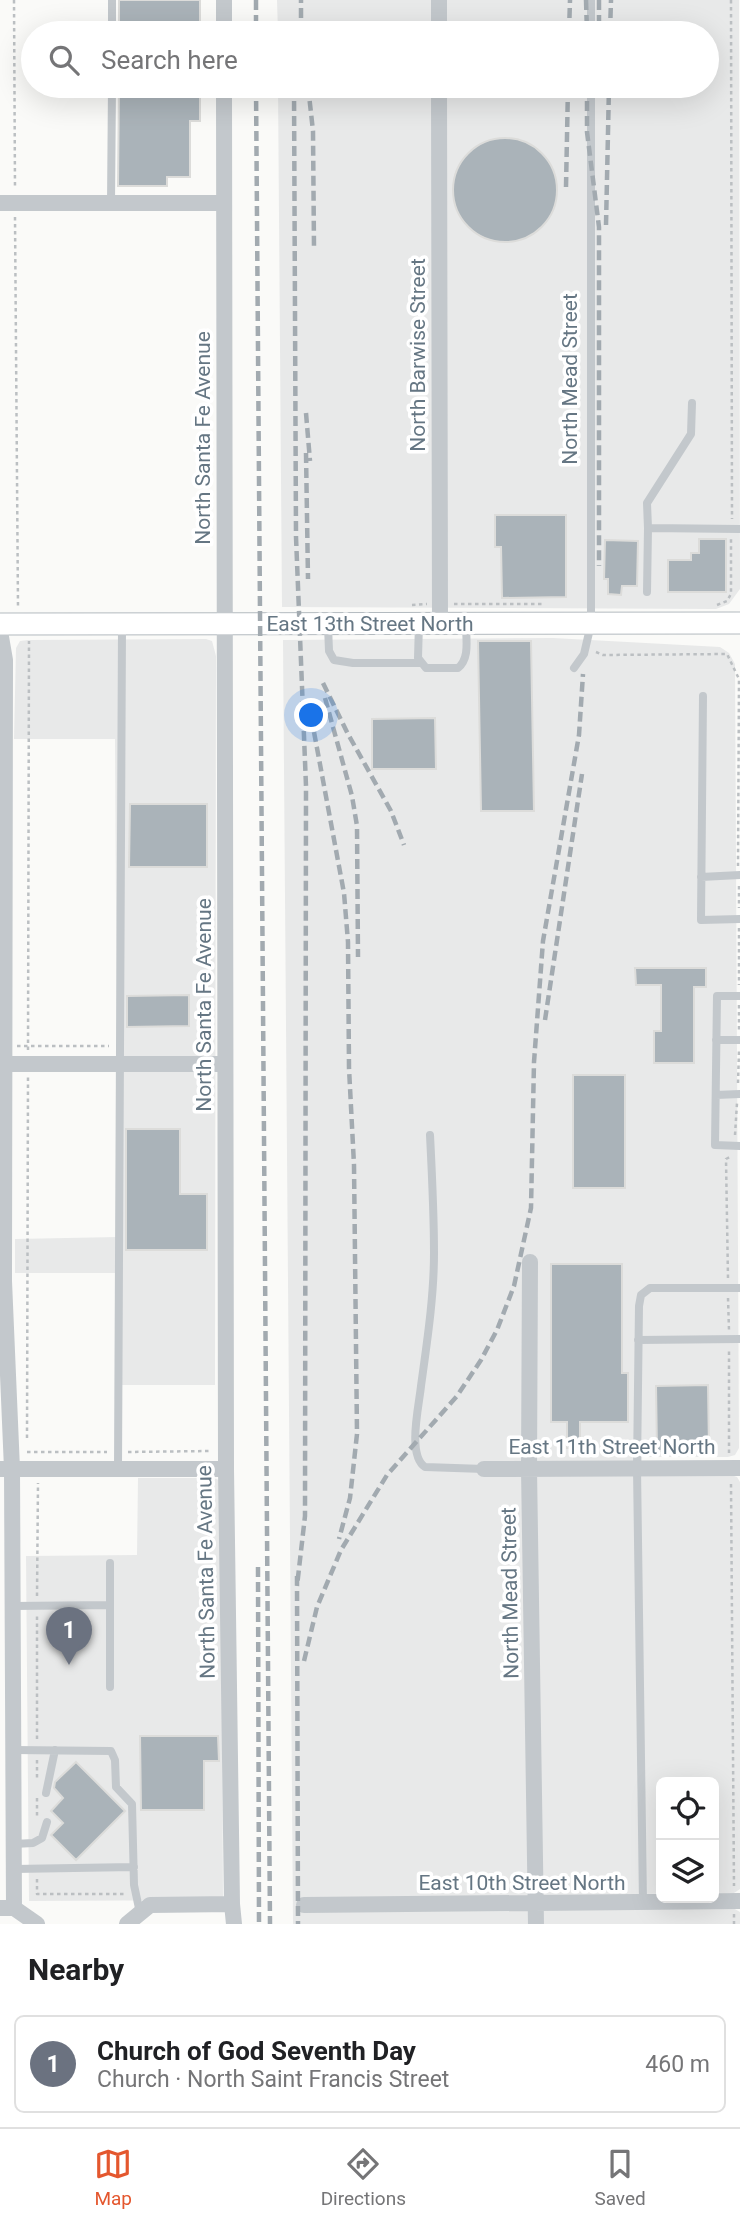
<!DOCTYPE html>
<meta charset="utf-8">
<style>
body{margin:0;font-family:Roboto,sans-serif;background:#f6f6f6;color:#202124}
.controls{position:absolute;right:21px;bottom:21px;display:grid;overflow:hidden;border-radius:10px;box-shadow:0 7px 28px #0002}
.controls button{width:63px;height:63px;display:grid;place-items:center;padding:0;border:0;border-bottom:2px solid #e0e0e0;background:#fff;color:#202124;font:35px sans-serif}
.you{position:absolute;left:312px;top:716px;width:24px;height:24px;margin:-18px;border:5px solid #fff;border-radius:50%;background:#1a73e8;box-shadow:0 0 0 10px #1a73e833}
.badge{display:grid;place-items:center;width:46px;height:46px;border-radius:50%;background:#e4572e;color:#fff;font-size:23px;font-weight:700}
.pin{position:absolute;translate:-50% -58px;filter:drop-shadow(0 2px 4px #0008)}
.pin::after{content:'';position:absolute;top:37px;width:24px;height:21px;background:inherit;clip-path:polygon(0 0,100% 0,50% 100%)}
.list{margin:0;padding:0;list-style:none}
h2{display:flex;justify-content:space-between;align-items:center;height:91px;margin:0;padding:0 28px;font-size:30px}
h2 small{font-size:23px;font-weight:400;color:#757577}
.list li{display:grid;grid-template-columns:46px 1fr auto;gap:21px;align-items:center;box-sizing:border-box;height:98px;margin:0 14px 14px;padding:0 14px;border:2px solid #e0e0e0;border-radius:10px}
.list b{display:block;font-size:26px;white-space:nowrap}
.list p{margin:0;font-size:23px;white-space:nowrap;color:#757577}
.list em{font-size:23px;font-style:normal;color:#757577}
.icon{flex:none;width:38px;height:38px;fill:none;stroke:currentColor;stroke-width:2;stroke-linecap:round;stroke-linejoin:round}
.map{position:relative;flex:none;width:740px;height:1924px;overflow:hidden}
.search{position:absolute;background:#fff;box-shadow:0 7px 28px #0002;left:21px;right:21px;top:21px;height:77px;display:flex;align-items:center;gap:18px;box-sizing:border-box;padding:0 24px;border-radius:38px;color:#757577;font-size:26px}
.sheet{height:203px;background:#fff}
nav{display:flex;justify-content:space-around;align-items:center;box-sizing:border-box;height:98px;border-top:2px solid #e0e0e0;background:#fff;font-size:19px;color:#757577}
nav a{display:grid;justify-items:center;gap:4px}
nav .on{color:#e4572e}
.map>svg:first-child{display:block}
</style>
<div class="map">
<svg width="740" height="1924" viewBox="0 0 740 1924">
<rect width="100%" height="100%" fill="#fafaf8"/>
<path fill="#e8e9e9" d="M277 0H739L740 589 729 604 716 609 282 607 278 86H707V33H278Z
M553 638 720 647 729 653 735 664 739 1448 735 1455 728 1457H642V1474H729L737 1477 740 1482V1889L734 1893H714V1782H661V1893L640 1894 733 1908 740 1912V1924H293L283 640Z
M206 639 212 641 216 656 215 1385H121L119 1273H15V1239L118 1237 115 739H14L16 648 20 641 28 640Z
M138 1478H213L219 1480 221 1486 223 1900 29 1901 26 1556 137 1555Z"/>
<path fill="#aab3b9" stroke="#dcdcda" stroke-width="2" d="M119 0H200V33H119Z
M119 86H200V121H190V177H167V186H118Z
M453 190a52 52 0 1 1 104 0a52 52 0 1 1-104 0Z
M495 515H566V597L502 598 501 547H495Z
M699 539H726V592H668V560H691V553H699Z
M605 540 638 541 637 586H622L621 595 608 594V579H604Z
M478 641H531L534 811H481Z
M435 718 436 769H372V719Z
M130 804H207V867H129Z
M635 968H706V987H694V1063H654V1031H661V985H636Z
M189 995V1026L127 1027V996Z
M573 1075H625V1188H573Z
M126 1129H180V1194H207V1250H126Z
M551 1264H622V1373H628V1422H580V1448H567V1422H551Z
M708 1385 709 1450 657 1451 656 1386Z
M140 1736H218L219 1761H204V1810H141Z
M76 1762 125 1811 76 1860 51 1835 63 1823 51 1811 63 1798 54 1788 55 1782Z"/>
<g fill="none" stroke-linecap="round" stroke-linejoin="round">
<g stroke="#b3babf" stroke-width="23">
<path id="secondary" d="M0 624 740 623"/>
</g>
<path stroke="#bbbfc2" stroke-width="2.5" stroke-dasharray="3.5 3.5" stroke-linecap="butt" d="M14 0 15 189
M731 0 732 519
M15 217 18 606
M454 604H542
M412 605 427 604
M717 605 727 601 731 594V539
M596 652 603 655 727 654 739 679 738 866
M739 886V908
M739 928V985
M739 1005V1030
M17 1046H109
M28 1050 29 641
M738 1083 739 1051
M735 1135 737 1103
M728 1278 726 1159 730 1157
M728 1298 729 1330
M27 1438 28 1077
M27 1452H107
M128 1452 209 1451
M729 1453V1351
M731 1484 734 1886
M37 1596 38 1483
M37 1739V1616
M37 1760V1781
M37 1798V1816
M37 1879V1894H124
M734 1914V1924"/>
<path stroke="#c3c8cc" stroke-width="8" d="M591 0V33
M112 33V0
M111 203 112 86
M648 528 647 503 691 434 692 403
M647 592 648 528 740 529
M419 623 418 658 426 668H458C470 658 466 640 466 625
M328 626 329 651 334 660 353 663H421
M574 668 584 654 591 624V86
M703 696 701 920 740 919
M701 877 740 875
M740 996H717L715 1145 740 1146
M716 1040H740
M716 1095 740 1094
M430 1135C432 1174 434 1214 434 1253 434 1297 427 1342 421 1386 419 1406 407 1455 425 1467L484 1469
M638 1340 740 1339
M118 1470 122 627
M110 1563V1605
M14 1606 110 1605V1687
M14 1750 111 1751 115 1760 116 1787 132 1804 134 1885 140 1913
M46 1793 55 1750
M14 1844 33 1843 42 1838 47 1822
M14 1869 134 1867
M643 1903 637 1468 639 1306 641 1295 650 1288H740"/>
<path stroke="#c3c8cc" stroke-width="16" d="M439 0V33
M224 33V0
M224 86 226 1469 232 1904 234 1924
M439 86 440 623
M0 203H223
M0 631 5 660 4 1281 12 1469 14 1908
M0 1064H225
M530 1262 529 1469 536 1924
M0 1469H226
M484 1469 740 1468
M304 1905 740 1901
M0 1908H14L37 1924
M127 1924 150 1905 232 1904"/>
<use href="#secondary" stroke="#fff" stroke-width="21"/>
<path stroke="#a2aab0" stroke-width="4.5" stroke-dasharray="10 5" stroke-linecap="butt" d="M256 0V33
M586 0 587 33
M599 0V33
M301 33V0
M569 33 570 0
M610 33 611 0
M256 86 270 1924
M294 86 296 537 306 786 305 1516 297 1586
M308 86 313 131 314 248
M587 86V132L599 227V566
M566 187 568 86
M606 225 609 86
M306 413 310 461
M306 453 308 579
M323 683 348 734 391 811 404 845
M325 698 352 796 357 826 358 957
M314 732 344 893 348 942 349 1068 354 1165 357 1434 350 1498 339 1539
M545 1020 582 774
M258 1567 259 1924
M297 1576 298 1924
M304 1661 317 1607 341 1550 387 1475 457 1396 481 1360 497 1330 514 1286 531 1208 534 1062 543 941 579 735 583 674"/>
</g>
<g text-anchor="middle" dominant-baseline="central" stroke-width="7" stroke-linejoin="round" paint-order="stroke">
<g font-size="21" fill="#657683" stroke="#fff">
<text transform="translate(418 355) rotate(-90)">North Barwise Street</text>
<text transform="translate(570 379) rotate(-90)">North Mead Street</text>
<text transform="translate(203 438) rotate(-90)">North Santa Fe Avenue</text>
<text x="370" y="624">East 13th Street North</text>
<text transform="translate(204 1005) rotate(-90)">North Santa Fe Avenue</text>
<text x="612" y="1447">East 11th Street North</text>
<text transform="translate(206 1572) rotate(-91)">North Santa Fe Avenue</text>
<text transform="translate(510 1593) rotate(-91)">North Mead Street</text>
<text x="522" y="1883">East 10th Street North</text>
</g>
</g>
</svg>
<div class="controls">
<button><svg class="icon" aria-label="locate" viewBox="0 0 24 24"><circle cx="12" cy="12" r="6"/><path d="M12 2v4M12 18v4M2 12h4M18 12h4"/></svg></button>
<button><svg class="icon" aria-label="layers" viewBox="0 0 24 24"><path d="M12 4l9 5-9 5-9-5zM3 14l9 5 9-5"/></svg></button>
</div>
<div class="you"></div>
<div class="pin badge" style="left:69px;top:1665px;background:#6b7280">1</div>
<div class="search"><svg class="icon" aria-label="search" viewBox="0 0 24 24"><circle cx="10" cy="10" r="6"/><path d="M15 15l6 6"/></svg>Search here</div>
</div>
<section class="sheet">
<h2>Nearby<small></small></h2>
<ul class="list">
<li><span class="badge" style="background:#6b7280">1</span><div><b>Church of God Seventh Day</b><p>Church · North Saint Francis Street</p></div><em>460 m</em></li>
</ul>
</section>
<nav>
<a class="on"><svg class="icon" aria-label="map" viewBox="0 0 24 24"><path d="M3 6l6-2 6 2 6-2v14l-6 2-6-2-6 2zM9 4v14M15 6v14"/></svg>Map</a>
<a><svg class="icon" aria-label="directions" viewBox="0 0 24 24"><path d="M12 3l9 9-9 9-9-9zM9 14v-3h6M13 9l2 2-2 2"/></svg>Directions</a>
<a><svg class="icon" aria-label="saved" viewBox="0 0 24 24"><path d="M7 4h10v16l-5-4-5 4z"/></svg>Saved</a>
</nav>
